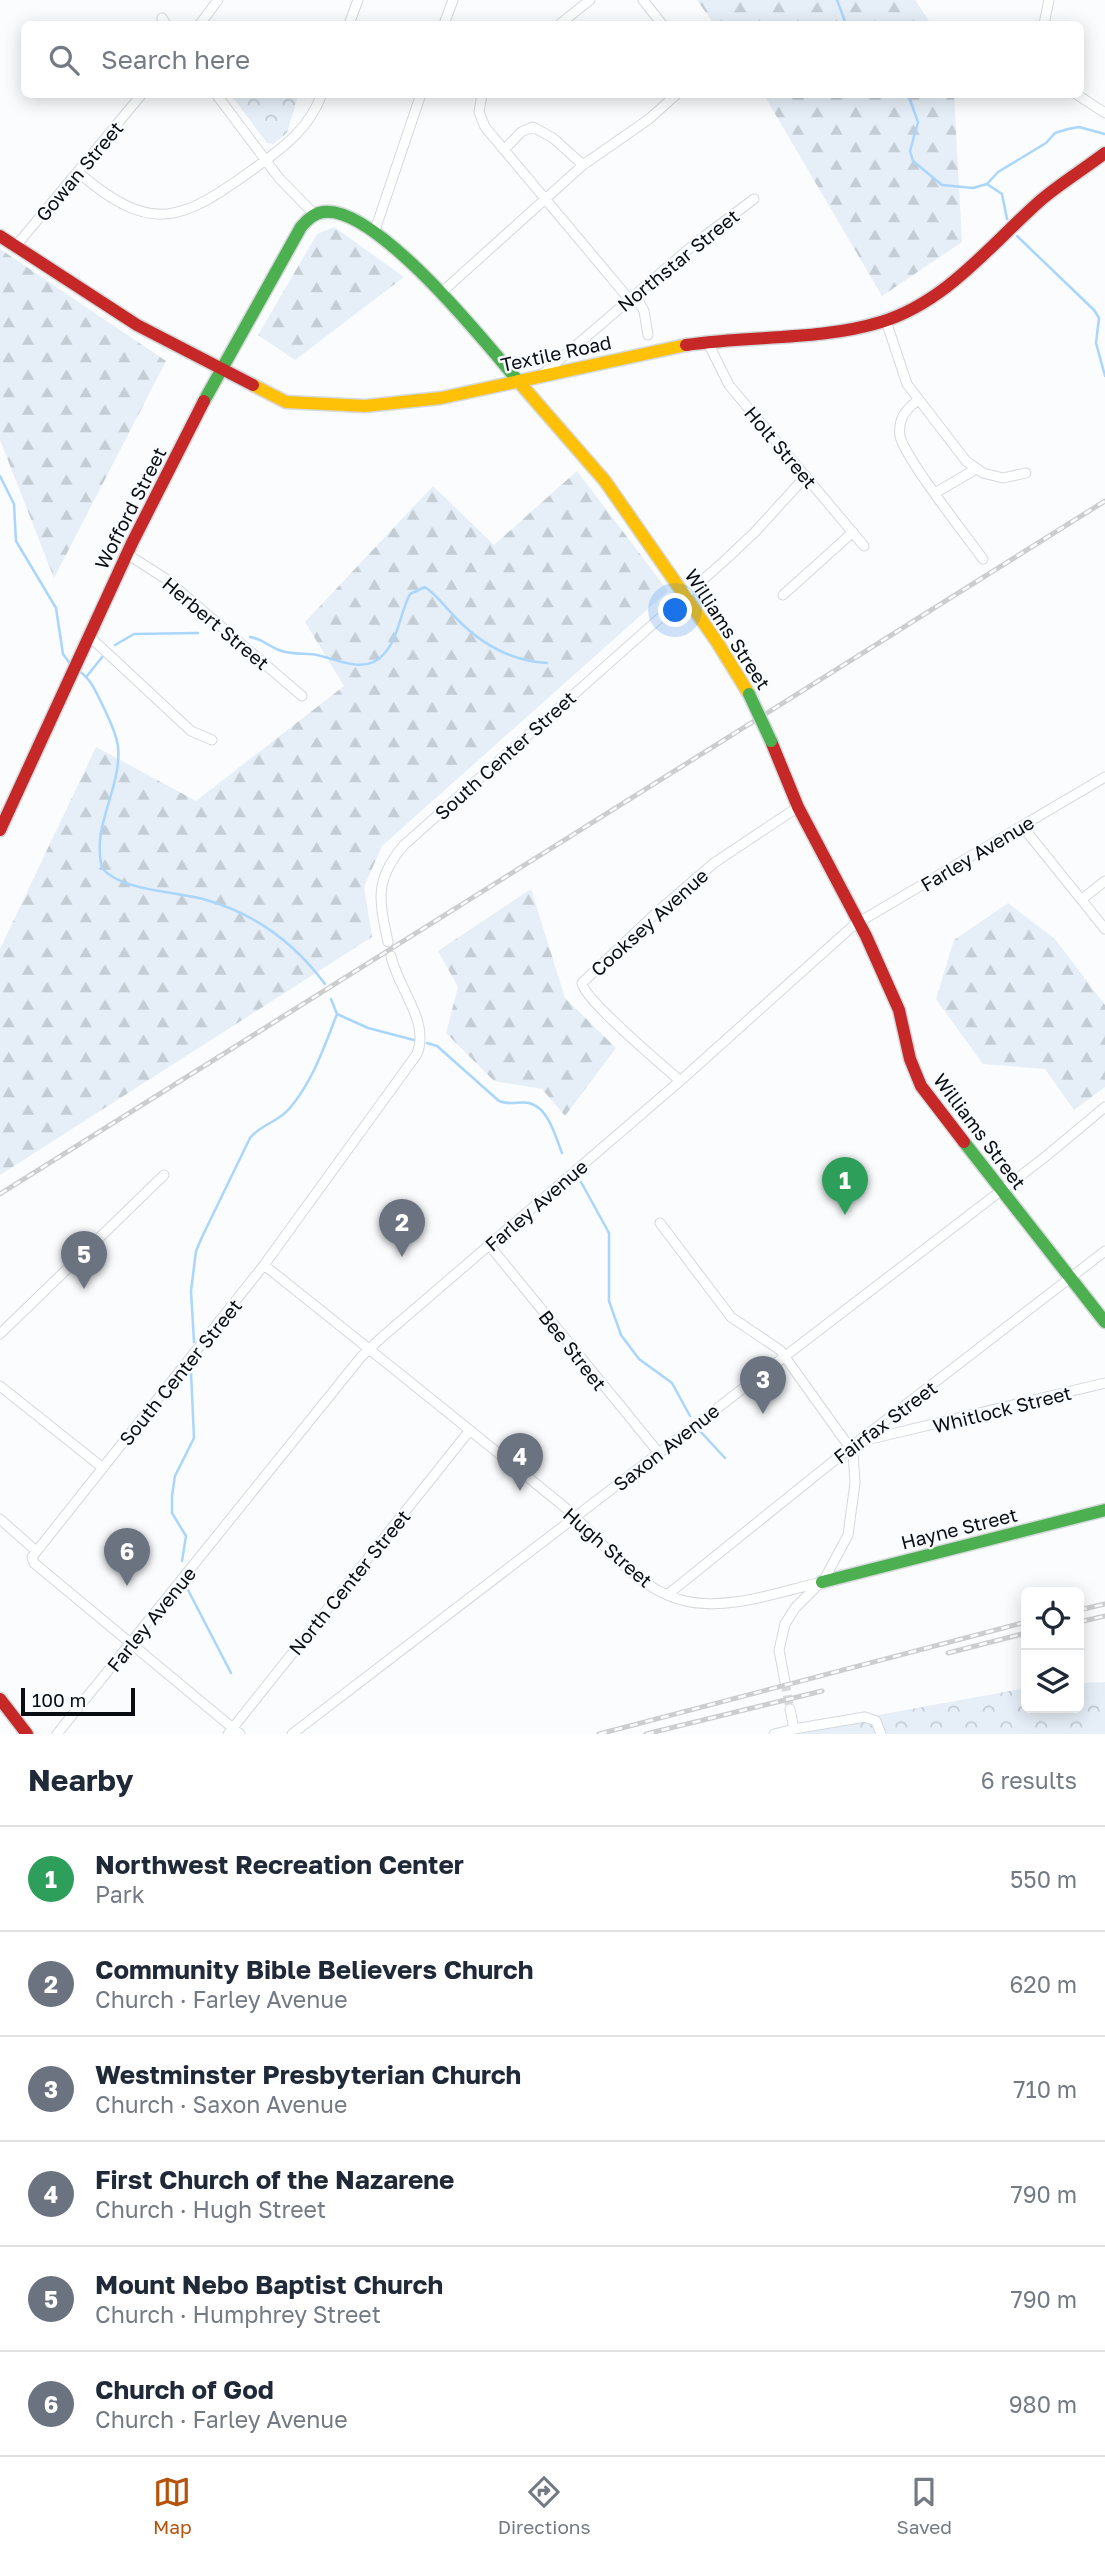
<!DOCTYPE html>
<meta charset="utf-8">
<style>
body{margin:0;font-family:"Golos Text",sans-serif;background:#f2f2f3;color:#1f2937}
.controls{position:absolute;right:21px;bottom:21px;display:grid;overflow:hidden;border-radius:10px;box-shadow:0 4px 18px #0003}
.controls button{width:63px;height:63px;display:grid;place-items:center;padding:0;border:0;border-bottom:2px solid #e0e1e3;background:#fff;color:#1f2937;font:35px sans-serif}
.scale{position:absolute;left:21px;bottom:18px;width:114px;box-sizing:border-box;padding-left:7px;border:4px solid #0a0e12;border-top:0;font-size:19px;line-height:24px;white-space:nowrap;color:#0a0e12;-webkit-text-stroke:5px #f9fcfe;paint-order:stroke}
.you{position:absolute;left:676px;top:611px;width:24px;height:24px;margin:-18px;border:5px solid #fff;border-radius:50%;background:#1a73e8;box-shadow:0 0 0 10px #1a73e833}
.badge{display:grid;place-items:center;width:46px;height:46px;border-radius:50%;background:#b45309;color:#fff;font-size:23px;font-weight:700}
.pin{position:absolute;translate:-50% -58px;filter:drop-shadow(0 2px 4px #0008)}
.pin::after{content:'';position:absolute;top:37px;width:24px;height:21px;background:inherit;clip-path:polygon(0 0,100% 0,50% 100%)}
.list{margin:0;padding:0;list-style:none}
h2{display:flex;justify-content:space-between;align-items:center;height:91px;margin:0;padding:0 28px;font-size:30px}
h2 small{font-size:23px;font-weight:400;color:#747a83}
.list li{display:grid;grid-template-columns:46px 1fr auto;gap:21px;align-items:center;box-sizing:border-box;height:105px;padding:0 28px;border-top:2px solid #e0e1e3}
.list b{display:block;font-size:26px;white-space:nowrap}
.list p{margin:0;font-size:23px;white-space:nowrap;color:#747a83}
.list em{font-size:23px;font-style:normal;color:#747a83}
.icon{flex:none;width:38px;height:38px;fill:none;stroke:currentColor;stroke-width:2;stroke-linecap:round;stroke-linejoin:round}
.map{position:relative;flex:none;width:1105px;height:1734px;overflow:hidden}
.search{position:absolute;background:#fff;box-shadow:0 4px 18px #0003;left:21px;right:21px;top:21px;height:77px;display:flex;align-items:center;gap:18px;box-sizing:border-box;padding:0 24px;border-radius:10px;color:#747a83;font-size:26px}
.sheet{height:721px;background:#fff}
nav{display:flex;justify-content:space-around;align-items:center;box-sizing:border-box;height:98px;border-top:2px solid #e0e1e3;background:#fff;font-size:19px;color:#747a83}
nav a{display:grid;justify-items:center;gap:4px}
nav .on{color:#b45309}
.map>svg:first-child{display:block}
</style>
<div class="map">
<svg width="1105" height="1734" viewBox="0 0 1105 1734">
<defs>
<pattern id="forest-firs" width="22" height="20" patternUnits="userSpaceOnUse" patternTransform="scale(1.75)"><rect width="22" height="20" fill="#e6eff8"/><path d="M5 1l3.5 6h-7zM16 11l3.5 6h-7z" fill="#c4ccd4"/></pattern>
<pattern id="park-crowns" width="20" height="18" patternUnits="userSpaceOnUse" patternTransform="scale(1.75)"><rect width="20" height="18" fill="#e6eff8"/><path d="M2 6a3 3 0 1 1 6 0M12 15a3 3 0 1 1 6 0" fill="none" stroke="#c4ccd4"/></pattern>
</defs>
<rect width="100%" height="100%" fill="#fafcfd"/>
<path fill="url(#forest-firs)" d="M697 0H915L931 24H714Z
M764 95H954L962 242 882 296Z
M334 227 404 277 295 360 258 335 317 234Z
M0 249 166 361 54 578 0 440Z
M577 471 668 591 382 846 364 887 372 937 0 1175V949L96 747 196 801 344 686 305 622 433 486 494 545Z
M531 889 565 998 616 1048 565 1116 542 1089 494 1081 446 1033 458 987 438 951Z
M1008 903 1055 939 1105 1005V1087L1074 1110 1045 1069 983 1064 936 999 954 940Z"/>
<path fill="url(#park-crowns)" d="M294 95 298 96 287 133 273 144 267 143 231 95Z
M1105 1682V1734H774L1026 1688V1708H1079V1683Z"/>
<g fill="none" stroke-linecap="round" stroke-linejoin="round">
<path stroke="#aad6fe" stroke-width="2.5" d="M837 0 846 24
M908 94 918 122 910 151 913 161 942 185 973 188 987 184 998 172 1046 143 1055 133 1068 129 1079 127 1105 134
M987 184 1002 194 1007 219
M1017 236 1094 310 1099 318 1096 343 1105 376
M0 476 14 504 16 541 56 608 63 654 71 665
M250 637C263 639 268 646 279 650 291 655 305 653 317 655 339 660 366 675 384 654 399 637 400 613 410 594L425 587C438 596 445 607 456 618 481 644 511 661 547 663
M115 645 134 634 198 633
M79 671C91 679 96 692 103 706 109 719 116 732 118 746 122 789 91 825 102 868 121 891 174 891 203 899 254 913 294 942 325 984
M87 676 103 656
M331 999 337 1014 368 1028 414 1040
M427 1043 437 1046 499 1101C510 1106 522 1100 532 1104 549 1110 556 1138 562 1153
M581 1182 609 1233V1301L621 1335 639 1359 672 1383 690 1416
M194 1342 191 1291 196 1251 202 1237 250 1138C260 1125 278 1122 289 1109 312 1083 325 1045 337 1014
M699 1430 725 1458
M182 1561 186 1536 172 1513V1496L175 1476 194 1438 191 1372
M188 1590 231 1673"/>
<path stroke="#d6d8da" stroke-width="9" stroke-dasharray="9 4.5" stroke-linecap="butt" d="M785 1682 790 1709"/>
<g stroke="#d5d9dc" stroke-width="11">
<path id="street" d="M643 0 662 24
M162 18 166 24
M200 24 218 0
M349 24 358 0
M444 24 453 0
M560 24 590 0
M1044 24 1049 0
M216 94 279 178 315 215
M482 94 479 112 485 127 629 299
M1076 94 1105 113
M504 150 521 132 533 127 553 138 583 165
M78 172C152 236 182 221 255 168 285 146 308 130 322 94
M374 233 421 94
M15 247 142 94
M442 292 583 165 649 119 677 94
M635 295 644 311 648 335
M886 321 907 384 966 461 983 473 1003 478 1026 473
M707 341 729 385 864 546
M544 373 698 241 754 199
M918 400C905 410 898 419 900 436 904 457 967 537 983 559
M935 493 976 469
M127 554 166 579 302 696
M783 595 853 532
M89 636 191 731 212 740
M1022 826 1105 929
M1082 899 1105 881
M388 942C379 900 374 880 404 845L723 562 755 532 806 476
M680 1081C663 1065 584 1000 582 983L656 913 714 863 798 807
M660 1223 731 1317 780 1350 853 1452 855 1483 848 1535 825 1578 795 1608 785 1624 779 1650 785 1682
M489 1245 659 1453
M264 1265C364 1345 463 1424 562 1505 599 1536 631 1586 681 1600 726 1612 778 1592 822 1582
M0 1334 164 1175
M0 1386 103 1468
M862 1441 1105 1383
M0 1519 35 1550
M667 1595 851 1447 1105 1251
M794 1729 865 1717 876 1721 881 1734
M57 1734 361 1357 381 1338 680 1081 854 925 1105 777
M228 1734 470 1430
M240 1734 34 1563 32 1557 264 1265 417 1054C430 1021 398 989 391 956
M292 1734 1045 1157 1105 1107
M774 1734 794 1729 790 1709"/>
</g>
<g stroke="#d5d9dc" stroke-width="15">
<path id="fast" d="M204 401 301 227C306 221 314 213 323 212 375 204 486 343 518 381
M964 1142 1105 1322
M822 1582 1105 1510"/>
</g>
<g stroke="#d5d9dc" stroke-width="15">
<path id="slow" d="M518 381 605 481 717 642 749 694
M253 385 286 402 365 406 441 398 686 345"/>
</g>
<g stroke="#d5d9dc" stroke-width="15">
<path id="jam" d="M0 236 137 325 253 385
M686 345C751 335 819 341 881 322 947 302 991 244 1041 200 1061 183 1084 169 1105 153
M771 741 798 807 866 936 899 1010 910 1059 921 1086 964 1142
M0 830 132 543 204 401
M0 1699 27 1734"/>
</g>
<use href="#street" stroke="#feffff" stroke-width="9"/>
<use href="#fast" stroke="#4caf50" stroke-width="12"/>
<use href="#slow" stroke="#ffc107" stroke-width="12"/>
<use href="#jam" stroke="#c62828" stroke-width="12"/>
<g stroke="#cdcdce" stroke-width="5">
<path id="rail" d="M0 1194 1105 501
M1079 1610 1105 1604
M1079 1622 1105 1616
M948 1653 1026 1633
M599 1734 1026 1622
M646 1734 822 1691"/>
</g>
<use href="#rail" stroke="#f9fcfe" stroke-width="2.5" stroke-dasharray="8" stroke-linecap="butt"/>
<g stroke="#d5d9dc" stroke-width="15" stroke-linecap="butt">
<path id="fast-bridge" d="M749 694 771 741"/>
</g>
<use href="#fast-bridge" stroke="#4caf50" stroke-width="12"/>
</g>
<g text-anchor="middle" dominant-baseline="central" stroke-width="5" stroke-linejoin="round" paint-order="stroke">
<g font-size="19" fill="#0a0e12" stroke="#f9fcfe">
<text transform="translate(79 171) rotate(-50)">Gowan Street</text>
<text transform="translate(678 260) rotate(-39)">Northstar Street</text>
<text transform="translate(556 353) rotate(-12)">Textile Road</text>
<text transform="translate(781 447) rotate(50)">Holt Street</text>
<text transform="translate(130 508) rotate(-63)">Wofford Street</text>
<text transform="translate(216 623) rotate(40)">Herbert Street</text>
<text transform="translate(728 629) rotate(57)">Williams Street</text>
<text transform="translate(505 755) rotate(-42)">South Center Street</text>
<text transform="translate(977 853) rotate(-31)">Farley Avenue</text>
<text transform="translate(649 922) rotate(-42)">Cooksey Avenue</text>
<text transform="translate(980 1131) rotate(53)">Williams Street</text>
<text transform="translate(536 1205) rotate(-41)">Farley Avenue</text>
<text transform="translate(573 1350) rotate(52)">Bee Street</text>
<text transform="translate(180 1372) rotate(-51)">South Center Street</text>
<text transform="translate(1002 1409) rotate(-14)">Whitlock Street</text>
<text transform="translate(885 1422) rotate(-37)">Fairfax Street</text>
<text transform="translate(666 1447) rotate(-38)">Saxon Avenue</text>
<text transform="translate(959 1528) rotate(-14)">Hayne Street</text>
<text transform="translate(608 1547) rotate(41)">Hugh Street</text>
<text transform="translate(349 1582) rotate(-51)">North Center Street</text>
<text transform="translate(151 1619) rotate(-51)">Farley Avenue</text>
</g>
</g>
</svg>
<div class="controls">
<button><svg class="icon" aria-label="locate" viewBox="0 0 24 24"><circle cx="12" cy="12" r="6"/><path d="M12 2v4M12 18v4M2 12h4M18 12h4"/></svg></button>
<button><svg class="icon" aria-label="layers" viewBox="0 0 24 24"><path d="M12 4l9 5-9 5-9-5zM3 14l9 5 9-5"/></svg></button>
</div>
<div class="scale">100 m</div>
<div class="you"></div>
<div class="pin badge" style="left:845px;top:1215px;background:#2e9e5b">1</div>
<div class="pin badge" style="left:402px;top:1257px;background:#6b7280">2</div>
<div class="pin badge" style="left:763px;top:1414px;background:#6b7280">3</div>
<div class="pin badge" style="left:520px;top:1491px;background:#6b7280">4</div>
<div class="pin badge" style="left:84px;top:1289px;background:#6b7280">5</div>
<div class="pin badge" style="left:127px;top:1586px;background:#6b7280">6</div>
<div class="search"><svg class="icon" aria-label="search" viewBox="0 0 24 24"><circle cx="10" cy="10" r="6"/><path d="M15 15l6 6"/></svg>Search here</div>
</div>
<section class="sheet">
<h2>Nearby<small>6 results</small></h2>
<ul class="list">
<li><span class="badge" style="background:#2e9e5b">1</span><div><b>Northwest Recreation Center</b><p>Park</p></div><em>550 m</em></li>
<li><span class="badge" style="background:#6b7280">2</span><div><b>Community Bible Believers Church</b><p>Church · Farley Avenue</p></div><em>620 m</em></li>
<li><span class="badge" style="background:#6b7280">3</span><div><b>Westminster Presbyterian Church</b><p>Church · Saxon Avenue</p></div><em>710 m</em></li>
<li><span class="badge" style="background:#6b7280">4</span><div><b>First Church of the Nazarene</b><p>Church · Hugh Street</p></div><em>790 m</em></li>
<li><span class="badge" style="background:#6b7280">5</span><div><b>Mount Nebo Baptist Church</b><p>Church · Humphrey Street</p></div><em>790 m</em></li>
<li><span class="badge" style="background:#6b7280">6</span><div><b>Church of God</b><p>Church · Farley Avenue</p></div><em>980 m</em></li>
</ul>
</section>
<nav>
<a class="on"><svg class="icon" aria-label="map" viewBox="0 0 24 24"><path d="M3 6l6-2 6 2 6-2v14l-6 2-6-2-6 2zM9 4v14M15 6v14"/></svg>Map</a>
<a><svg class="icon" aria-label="directions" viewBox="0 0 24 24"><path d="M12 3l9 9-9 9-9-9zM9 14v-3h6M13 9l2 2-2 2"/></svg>Directions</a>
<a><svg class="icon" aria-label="saved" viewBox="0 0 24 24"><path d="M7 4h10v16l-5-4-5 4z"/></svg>Saved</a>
</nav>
